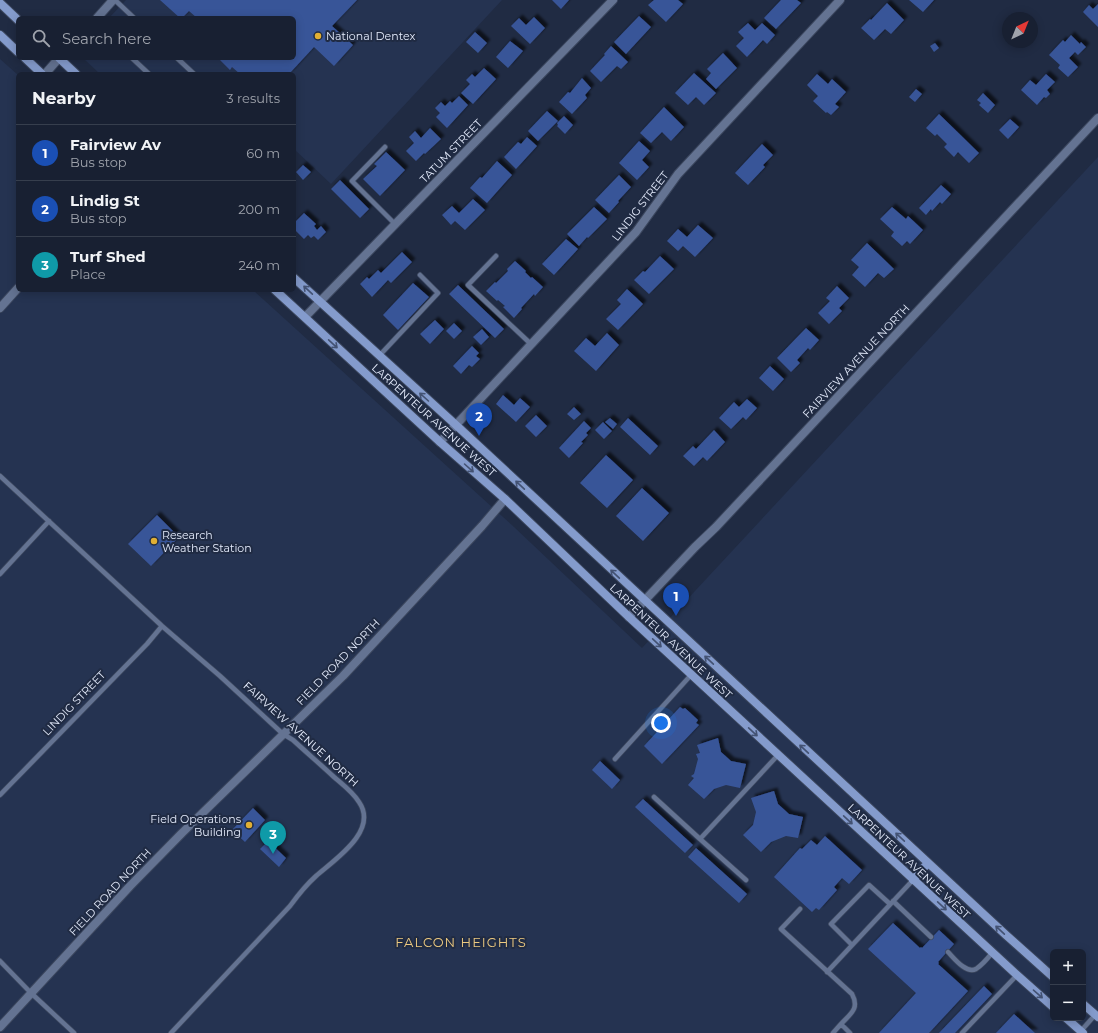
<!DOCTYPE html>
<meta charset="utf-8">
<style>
body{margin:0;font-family:Montserrat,sans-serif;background:#21283a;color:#f1f3f6}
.controls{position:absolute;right:12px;bottom:12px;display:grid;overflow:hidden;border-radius:6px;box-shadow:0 2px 10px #0003}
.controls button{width:36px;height:36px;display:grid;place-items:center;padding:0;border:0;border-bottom:1px solid #363e4d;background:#182032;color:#f1f3f6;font:20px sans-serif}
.compass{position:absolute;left:1002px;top:12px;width:36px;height:36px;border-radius:50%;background:#182032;box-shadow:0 2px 10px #0003;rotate:43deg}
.you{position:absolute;left:661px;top:723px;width:14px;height:14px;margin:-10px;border:3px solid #fff;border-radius:50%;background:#1a73e8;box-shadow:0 0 0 6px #1a73e833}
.badge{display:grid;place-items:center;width:26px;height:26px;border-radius:50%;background:#8bbbb9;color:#fff;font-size:13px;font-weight:700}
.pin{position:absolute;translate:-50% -33px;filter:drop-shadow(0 1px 2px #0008)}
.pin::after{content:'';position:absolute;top:21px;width:14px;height:12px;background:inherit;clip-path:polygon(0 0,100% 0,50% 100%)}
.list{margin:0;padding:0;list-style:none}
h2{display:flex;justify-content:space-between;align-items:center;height:52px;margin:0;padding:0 16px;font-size:17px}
h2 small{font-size:13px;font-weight:400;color:#9fa3ac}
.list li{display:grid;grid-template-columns:26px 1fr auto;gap:12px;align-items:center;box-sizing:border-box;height:56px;padding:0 16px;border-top:1px solid #363e4d}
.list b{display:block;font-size:15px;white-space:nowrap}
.list p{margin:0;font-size:13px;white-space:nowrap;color:#9fa3ac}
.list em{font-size:13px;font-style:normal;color:#9fa3ac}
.icon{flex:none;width:22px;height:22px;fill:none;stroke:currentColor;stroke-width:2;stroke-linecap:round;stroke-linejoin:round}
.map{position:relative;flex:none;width:1098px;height:1033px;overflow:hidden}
.search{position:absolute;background:#182032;box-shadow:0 2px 10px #0003;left:16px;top:16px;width:280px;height:44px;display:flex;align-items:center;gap:10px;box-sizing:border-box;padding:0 14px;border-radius:6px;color:#9fa3ac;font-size:15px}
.panel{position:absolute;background:#182032;box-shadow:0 2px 10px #0003;left:16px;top:72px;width:280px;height:220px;border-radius:6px}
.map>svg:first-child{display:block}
</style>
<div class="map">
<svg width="1098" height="1033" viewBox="0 0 1098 1033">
<defs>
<filter id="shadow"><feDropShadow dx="3.5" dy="-3.5" stdDeviation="1" flood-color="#0009"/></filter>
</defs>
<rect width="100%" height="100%" fill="#202b43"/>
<path fill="#253351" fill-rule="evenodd" d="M126 0H502L331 184 294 149V74H100L83 58H294V18H109Z
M0 59 18 75V290H253L514 527 642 648 1098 157V1033H0ZM1053 952H1083V1018H1053Z"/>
<path fill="#395598" filter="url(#shadow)" d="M160 0H357L332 26 353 45 334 66 314 47 289 74H240L232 67 230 70 220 60 222 58H294V18H197L189 11 182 18H180Z
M552 0H569L561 9Z
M654 0H678L683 4 666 22 648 5Z
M781 0H797L801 3 776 29 764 18Z
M909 0H934L923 12Z
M887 3 904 20 891 34 885 29 874 40 861 28 870 19 871 20Z
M1098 4V27L1083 12 1089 5 1093 9Z
M639 16 651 27 626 54 614 42Z
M534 17 545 28 530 44 511 26 519 18 526 25Z
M748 23 755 30 762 23 775 35 767 44 763 40 747 57 736 46 744 38 738 32Z
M475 32 487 43 478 53 466 42Z
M1071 35 1080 44 1081 42 1086 47 1078 55 1075 52 1069 58 1078 67 1068 77 1058 68 1060 65 1049 55 1063 40 1065 42Z
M510 41 523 51 508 68 496 57Z
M935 43 939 48 934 52 930 46Z
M611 46 628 62 621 69 617 66 601 82 590 71 605 55 604 54Z
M723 53 737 68 716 89 706 79 711 73 707 69Z
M484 68 496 79 473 104 461 93 470 84 466 80 472 74 475 77Z
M694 73 716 93 704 105 696 97 688 105 675 93Z
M817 74 828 84 832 79 846 92 835 104 839 107 831 115 827 112 826 113 813 101 818 96 807 85Z
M1046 74 1055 82 1047 90 1050 94 1046 98 1044 97 1037 105 1021 90 1030 80 1036 85Z
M582 78 591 88 585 95 587 98 572 114 559 102 568 92 570 93Z
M916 89 922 94 915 102 909 97Z
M983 93 995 105 988 113 979 105 981 103 977 100Z
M459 96 468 105 447 128 436 117 440 113 435 108 441 102 445 106 450 101 452 103Z
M664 107 684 127 671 141 662 132 651 143 640 133Z
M547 111 558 121 538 141 528 131Z
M939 114 979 153 969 163 958 152 954 157 944 147 947 144 937 134 935 136 926 128Z
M564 116 573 125 565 134 557 126 558 125 557 123Z
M1010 119 1019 127 1008 139 999 130Z
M430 128 441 139 425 154 424 153 416 161 406 151 414 143 409 137 415 131 421 138Z
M527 137 537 146 516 169 504 157 518 142 521 144Z
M639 141 650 151 642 160 649 167 637 180 619 163Z
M762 144 773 155 763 165 765 167 748 185 735 173Z
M386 152 405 170 380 196 363 179 377 166 374 164Z
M497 161 512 175 487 203 470 188 480 177 482 178Z
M303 165 311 172 303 180 296 172Z
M619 175 631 187 618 201 619 202 609 213 595 200Z
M340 180 369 209 360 218 331 189Z
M941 185 951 194 942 204 940 202 932 211 931 209 926 215 919 208Z
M473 199 485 210 465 230 455 221 451 225 442 215 452 206 459 213Z
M594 207 607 219 588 238 587 237 579 246 567 234Z
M892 207 906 219 908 216 923 230 910 244 907 241 902 246 891 236 894 232 880 219Z
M304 213 316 224 314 226 317 230 321 226 326 232 318 240 314 236 311 238 308 235 304 239 294 229V223Z
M698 225 713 238 695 257 683 246 678 251 667 241 678 229 687 237Z
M566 239 578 249 554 275 542 264Z
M867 243 894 269 884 278 878 273 865 287 852 275 859 267 851 260Z
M402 252 412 262 391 283 388 280 372 297 360 284 367 277 369 279 378 270 381 273Z
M660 256 674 269 649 294 634 280 643 271 645 272Z
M515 261 526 271 525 272 531 278 532 277 543 287 535 296 534 294 521 308 522 309 514 318 503 307 505 306 498 300 497 301 486 291 495 282 496 283 508 271 507 269Z
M413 283 429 297 398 330 383 315Z
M458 285 504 329 495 338 449 294Z
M837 286 849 298 839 308 842 311 829 324 818 313 830 301 826 298Z
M627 289 643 304 618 330 606 319 621 304 617 300Z
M435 320 444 329 430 344 420 334Z
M454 323 462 331 454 339 446 331Z
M806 328 819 340 810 350 808 348 797 360 800 363 791 372 777 358Z
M482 329 489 337 481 345 473 337Z
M607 333 619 345 596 371 574 351 586 338 595 346Z
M472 346 479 353 476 356 480 359 472 367 469 365 461 374 453 366Z
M770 366 784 379 773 391 759 378Z
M503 395 514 405 520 398 530 407 516 422 496 404Z
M747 399 757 408 746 420 743 417 731 429 719 418 734 402 739 407Z
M574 407 581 414 574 420 567 414Z
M536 415 547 426 536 437 525 426Z
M610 418 617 424 613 429 605 422Z
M628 418 658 446 650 455 620 427Z
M584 421 591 428 586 433 588 435 581 442 583 443 569 458 559 448Z
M603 422 612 431 604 439 595 430Z
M714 430 725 442 707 461 703 457 694 466 683 456 693 446 696 449Z
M606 455 633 480 607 508 580 483Z
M642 488 669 513 643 541 616 516Z
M157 515 179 537 151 566 128 544Z
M680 707 683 709 685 708 698 720 696 723 699 725 662 764 644 746Z
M718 738 721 752 731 761 746 764 740 788 726 785 714 789 704 799 688 785 694 778 691 776 694 774 698 759 696 754 700 753 697 745Z
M600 761 620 780 612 789 592 770Z
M774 791 778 804 789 814 803 817 798 838 786 836 771 842 761 852 743 835 753 825 756 812 751 798Z
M643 799 693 845 685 853 635 807Z
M253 808 265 820 245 842 232 830Z
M825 836 862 870 849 884 842 878 834 887 837 890 819 910 816 908 812 912 774 877 800 848 802 849 811 840 817 845Z
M268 841 286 858 279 867 260 849Z
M696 848 747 894 739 903 688 857Z
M893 923 920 948 921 947 922 948 939 930 954 944 938 962 939 963 938 964 968 991 929 1033H879L916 993 868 949Z
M984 986 992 994 955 1033H939Z
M1014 1014 1035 1033H996Z"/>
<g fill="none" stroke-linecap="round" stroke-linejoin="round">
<g stroke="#3b465d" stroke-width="6">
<path id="service" d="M115 0 134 18
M132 58 149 74
M177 58 194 74
M385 147 352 181 395 224
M496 256 468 285 532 345
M379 356 438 293 420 275
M0 476 162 626 220 676 283 734 293 740C306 752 320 764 334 777 342 784 353 792 359 802 379 831 334 860 316 876 306 885 298 895 290 906L171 1033
M0 574 49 521
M615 759 691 675
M0 795 147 644 162 626
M654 797 700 839
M746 880 700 839 778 755
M893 901 931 937
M800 909 781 929 852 994C860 1009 850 1014 841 1024
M852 945 831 924 869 885 890 904
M948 952C954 958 966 974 976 969 982 965 988 958 992 953
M0 961 31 993 74 1033
M827 972 913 880
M1080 1032 1095 1015
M833 1033 841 1024 850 1033
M962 1033 1017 975"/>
</g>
<g stroke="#3b465d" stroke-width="10">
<path id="minor" d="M97 18 113 0
M45 74 59 58
M0 308 18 288
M305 317 613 0
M440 442 636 232 678 174 840 0
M0 1027 130 886 182 833 343 676 482 526 505 499"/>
</g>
<g stroke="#3b465d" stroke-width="10">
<path id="tertiary" d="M629 617 695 547 716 527 1098 118"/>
</g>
<g stroke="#3b465d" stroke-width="10">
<path id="secondary" d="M0 3 18 20
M0 35 18 52
M25 58 42 74
M59 58 76 74
M294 278 456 425 1006 935 1053 977
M275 290 440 442 505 499 629 617 1017 975 1053 1007
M913 880 928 863
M1083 1004 1098 1017
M1066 1018 1083 1033"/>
</g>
<use href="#service" stroke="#647392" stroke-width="4.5"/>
<use href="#minor" stroke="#647392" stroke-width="8"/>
<use href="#tertiary" stroke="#647392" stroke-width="8"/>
<use href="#secondary" stroke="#849bcc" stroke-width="8"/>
</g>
<defs><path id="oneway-shaft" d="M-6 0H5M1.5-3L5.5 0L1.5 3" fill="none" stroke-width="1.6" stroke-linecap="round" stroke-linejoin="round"/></defs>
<g stroke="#435273">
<use href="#oneway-shaft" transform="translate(308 290) rotate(-137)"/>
<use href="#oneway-shaft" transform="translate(333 344) rotate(43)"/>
<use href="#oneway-shaft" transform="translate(424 397) rotate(-138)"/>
<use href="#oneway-shaft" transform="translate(469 468) rotate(42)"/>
<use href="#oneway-shaft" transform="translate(520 485) rotate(-137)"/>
<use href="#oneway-shaft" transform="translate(615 574) rotate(-137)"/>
<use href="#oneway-shaft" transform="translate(657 643) rotate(43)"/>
<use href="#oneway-shaft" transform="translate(709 660) rotate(-137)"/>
<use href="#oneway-shaft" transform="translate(753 732) rotate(43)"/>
<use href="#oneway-shaft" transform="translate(804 749) rotate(-137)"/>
<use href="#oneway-shaft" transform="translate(848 820) rotate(43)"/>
<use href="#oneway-shaft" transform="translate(900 837) rotate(-137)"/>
<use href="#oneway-shaft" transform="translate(942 906) rotate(43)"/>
<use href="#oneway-shaft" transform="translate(1000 930) rotate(-137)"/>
<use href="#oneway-shaft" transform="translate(1038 994) rotate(41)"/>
</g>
<g fill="#e1af34" stroke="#202b43" stroke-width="1.5">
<circle cx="318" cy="36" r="4"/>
<circle cx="154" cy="541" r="4"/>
<circle cx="249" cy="825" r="4"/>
</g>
<g text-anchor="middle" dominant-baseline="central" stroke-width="4" stroke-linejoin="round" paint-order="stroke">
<g font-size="11" fill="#e4ebfc" stroke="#202b43" text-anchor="start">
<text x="326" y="36">National Dentex</text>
<text x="162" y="535">Research<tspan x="162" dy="13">Weather Station</tspan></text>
<text x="241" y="819" text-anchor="end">Field Operations<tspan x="241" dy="13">Building</tspan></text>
</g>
<g font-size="11" fill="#e4ebfc" stroke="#202b43">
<text transform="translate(451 151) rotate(-46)">TATUM STREET</text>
<text transform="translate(640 206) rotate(-52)">LINDIG STREET</text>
<text transform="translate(856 361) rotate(-47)">FAIRVIEW AVENUE NORTH</text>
<text transform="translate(434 420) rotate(42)">LARPENTEUR AVENUE WEST</text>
<text transform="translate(671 641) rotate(43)">LARPENTEUR AVENUE WEST</text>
<text transform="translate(338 662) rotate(-46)">FIELD ROAD NORTH</text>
<text transform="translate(74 703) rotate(-46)">LINDIG STREET</text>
<text transform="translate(301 734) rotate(42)">FAIRVIEW AVENUE NORTH</text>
<text transform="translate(909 861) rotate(43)">LARPENTEUR AVENUE WEST</text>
<text transform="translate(110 892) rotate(-47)">FIELD ROAD NORTH</text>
</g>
<g font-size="13" letter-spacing="1" fill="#edca81" stroke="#202b43">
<text x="461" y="942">FALCON HEIGHTS</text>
</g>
</g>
</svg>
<div class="controls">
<button>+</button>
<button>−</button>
</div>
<svg class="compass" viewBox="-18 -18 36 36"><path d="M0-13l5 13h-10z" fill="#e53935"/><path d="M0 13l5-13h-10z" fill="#9fa3ac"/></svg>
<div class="you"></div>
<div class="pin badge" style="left:676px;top:616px;background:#1a4fb4">1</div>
<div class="pin badge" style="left:479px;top:436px;background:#1a4fb4">2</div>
<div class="pin badge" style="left:273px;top:854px;background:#0f9aa8">3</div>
<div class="search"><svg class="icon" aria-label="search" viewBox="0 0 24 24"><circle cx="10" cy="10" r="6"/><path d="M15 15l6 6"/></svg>Search here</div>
<section class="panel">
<h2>Nearby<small>3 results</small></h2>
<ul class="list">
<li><span class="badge" style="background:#1a4fb4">1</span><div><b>Fairview Av</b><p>Bus stop</p></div><em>60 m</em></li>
<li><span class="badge" style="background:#1a4fb4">2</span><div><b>Lindig St</b><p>Bus stop</p></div><em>200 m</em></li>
<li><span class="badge" style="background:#0f9aa8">3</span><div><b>Turf Shed</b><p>Place</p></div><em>240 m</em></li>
</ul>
</section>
</div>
